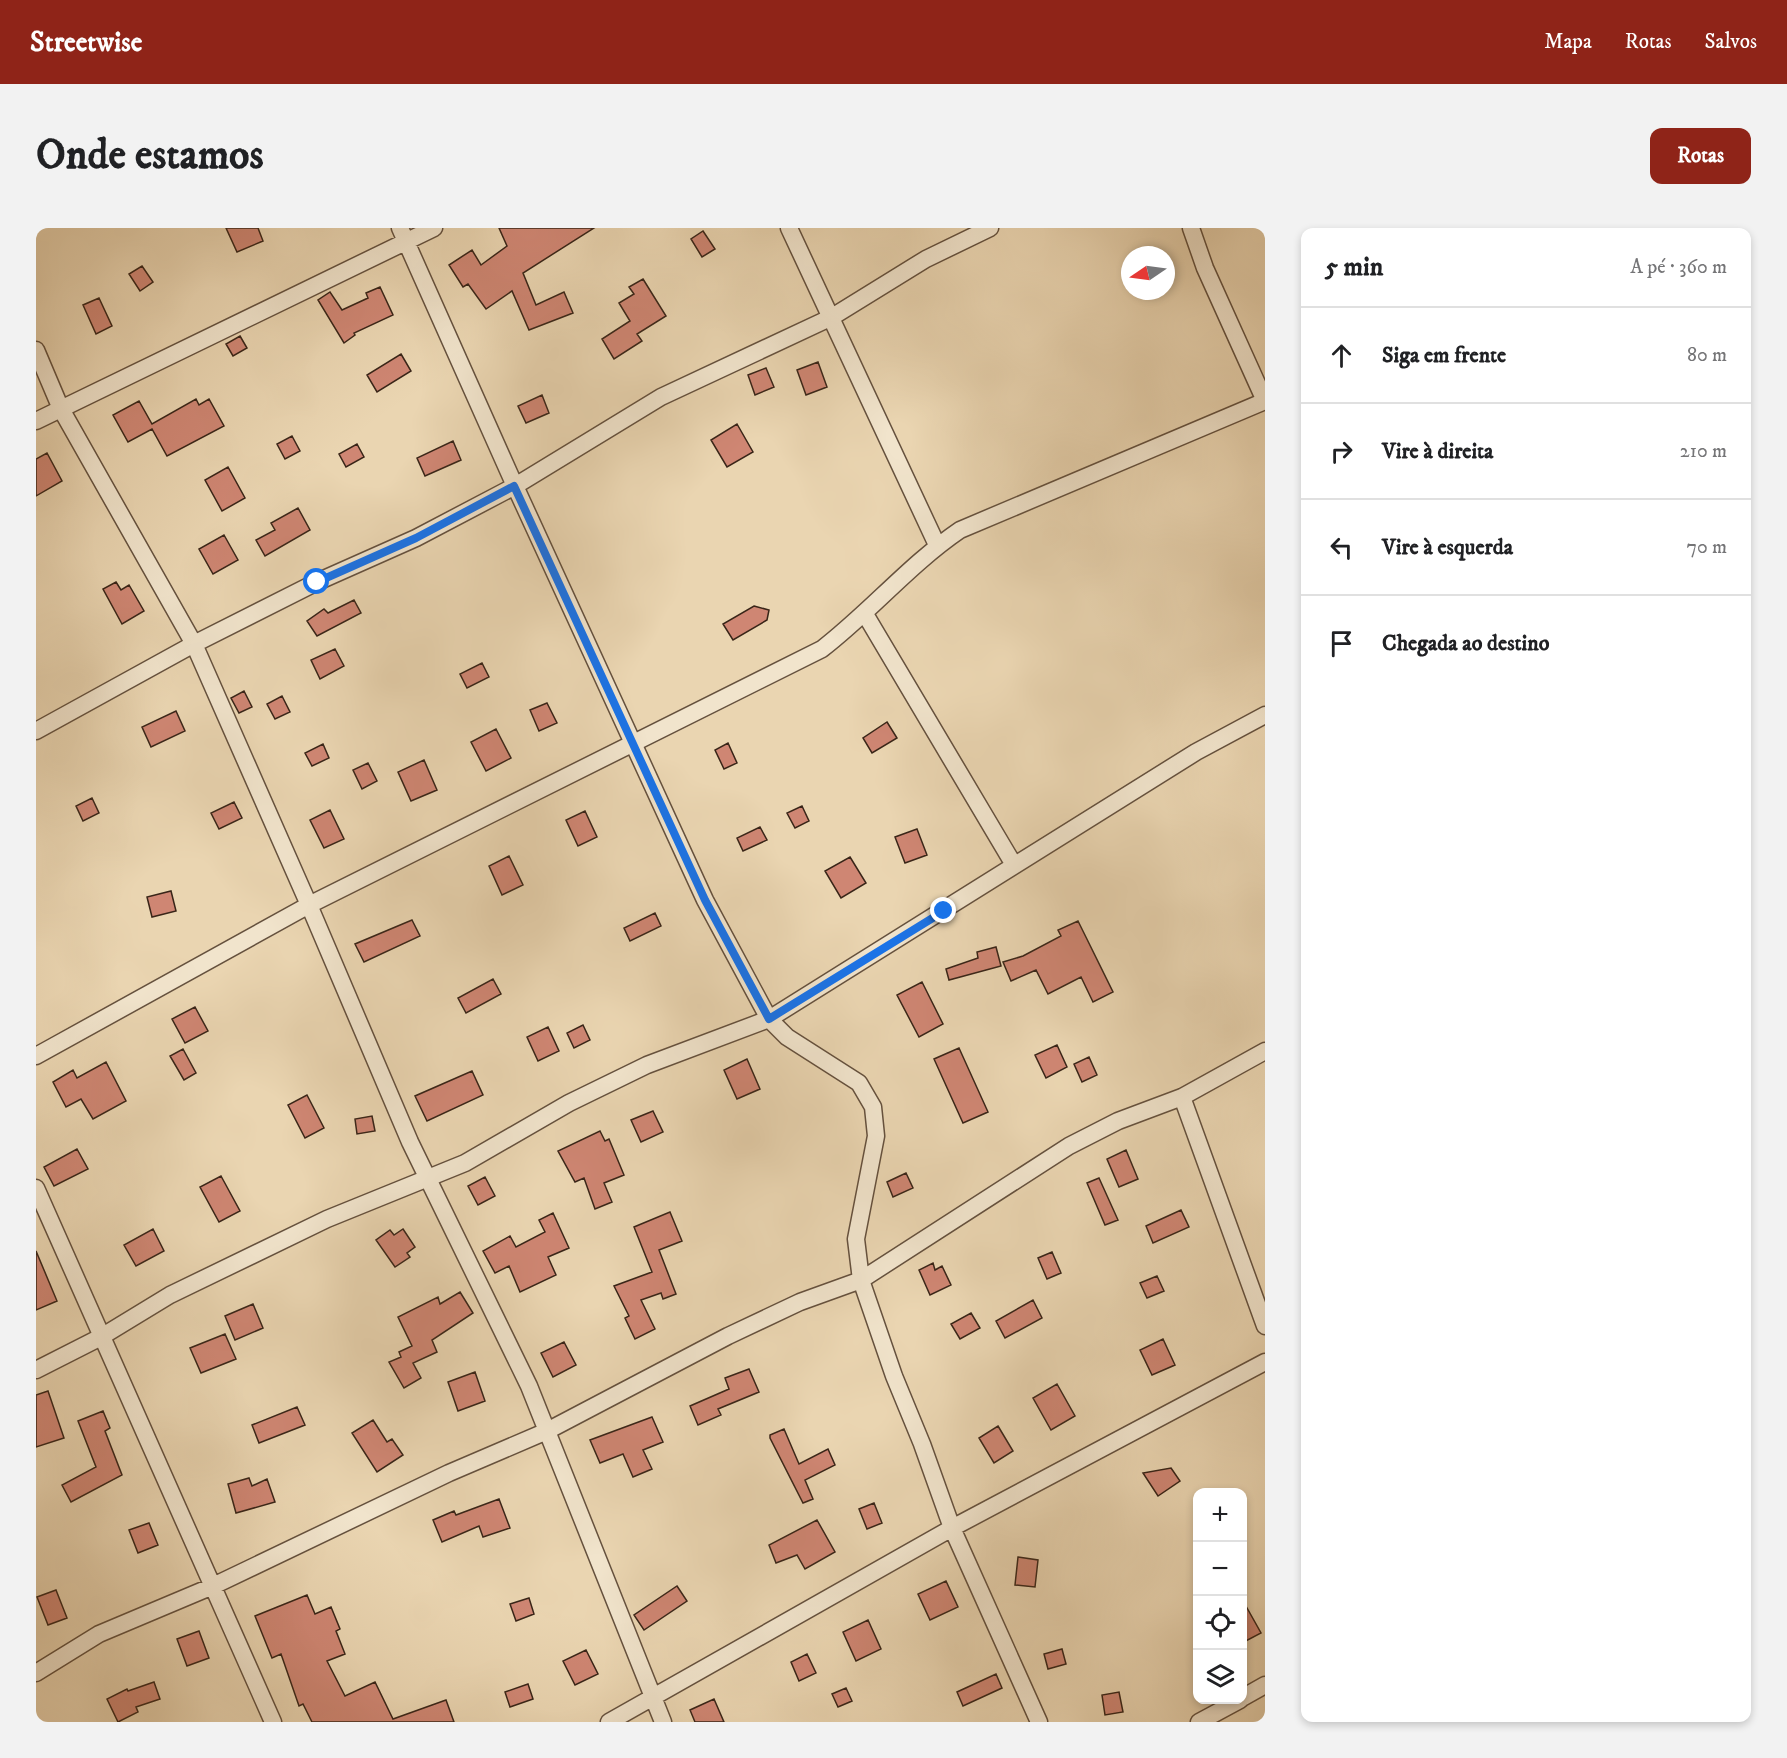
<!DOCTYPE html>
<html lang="pt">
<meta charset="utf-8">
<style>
body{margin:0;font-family:"IM FELL DW Pica",serif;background:#f2f2f2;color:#202124}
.controls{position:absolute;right:18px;bottom:18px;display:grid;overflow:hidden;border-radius:12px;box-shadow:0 3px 9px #0003}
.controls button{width:54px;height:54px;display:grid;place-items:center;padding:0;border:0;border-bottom:2px solid #e0e0e0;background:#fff;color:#202124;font:30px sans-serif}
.compass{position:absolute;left:1085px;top:18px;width:54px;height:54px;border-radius:50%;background:#fff;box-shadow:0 3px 9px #0003;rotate:257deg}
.stop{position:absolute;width:18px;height:18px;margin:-14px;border:4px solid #1a73e8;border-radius:50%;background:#fff}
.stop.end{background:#1a73e8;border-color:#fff;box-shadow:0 2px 6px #0008}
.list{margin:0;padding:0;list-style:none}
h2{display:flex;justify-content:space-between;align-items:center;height:78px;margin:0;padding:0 24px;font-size:26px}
h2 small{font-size:20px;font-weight:400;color:#757577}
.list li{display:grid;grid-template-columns:39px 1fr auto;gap:18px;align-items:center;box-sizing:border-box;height:96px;padding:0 24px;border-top:2px solid #e0e0e0}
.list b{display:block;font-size:22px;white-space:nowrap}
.list em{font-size:20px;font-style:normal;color:#757577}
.icon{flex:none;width:33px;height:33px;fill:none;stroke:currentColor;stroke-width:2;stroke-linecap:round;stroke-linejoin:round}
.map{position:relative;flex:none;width:1229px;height:1494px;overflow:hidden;border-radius:12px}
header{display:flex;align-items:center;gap:36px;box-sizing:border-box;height:84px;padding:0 30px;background:#8f2418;color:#fff}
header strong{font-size:28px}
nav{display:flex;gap:33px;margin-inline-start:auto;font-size:21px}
.intro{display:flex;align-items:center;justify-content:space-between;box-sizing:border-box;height:144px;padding:0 36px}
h1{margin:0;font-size:42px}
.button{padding:15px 27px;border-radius:12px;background:#8f2418;color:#fff;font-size:21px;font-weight:700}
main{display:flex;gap:36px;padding:0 36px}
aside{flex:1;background:#fff;border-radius:12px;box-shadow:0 3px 9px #0003}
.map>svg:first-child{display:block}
</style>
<header>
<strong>Streetwise</strong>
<nav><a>Mapa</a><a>Rotas</a><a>Salvos</a></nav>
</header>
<div class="intro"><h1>Onde estamos</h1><a class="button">Rotas</a></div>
<main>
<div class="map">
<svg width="1229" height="1494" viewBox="0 0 1229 1494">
<rect width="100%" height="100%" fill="#ead5b1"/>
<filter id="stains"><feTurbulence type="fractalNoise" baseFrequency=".00333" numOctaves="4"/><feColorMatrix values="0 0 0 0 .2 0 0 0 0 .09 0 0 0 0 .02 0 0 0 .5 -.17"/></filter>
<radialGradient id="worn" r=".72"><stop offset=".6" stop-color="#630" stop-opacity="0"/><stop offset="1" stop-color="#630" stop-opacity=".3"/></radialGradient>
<path fill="#cf8673" stroke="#392518" stroke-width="1.5" d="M190 0H222L227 13 201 24Z
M463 0H558L487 45 500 77 528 64 537 85 493 102 476 63 450 81 432 56 427 59 413 37 436 22 445 37 471 18Z
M667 3 679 21 666 29 655 11Z
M106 38 117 54 104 63 93 46Z
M607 51 630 88 601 106 606 113 578 131 566 111 594 93 583 75 598 66 593 59Z
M344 59 357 87 318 105 319 107 308 115 282 72 294 64 306 82 332 70 330 65Z
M63 70 76 98 60 106 47 77Z
M204 108 211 120 197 128 190 116Z
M365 126 375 143 341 164 331 147Z
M782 134 791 159 770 167 761 142Z
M730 140 738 159 719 167 712 147Z
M506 167 513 185 490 195 482 178Z
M160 171 163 177 173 171 188 198 131 228 116 201 92 214 77 187 103 173 116 196Z
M701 196 717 224 691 239 675 212Z
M256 208 264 223 249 231 241 216Z
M417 213 425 232 389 248 381 230Z
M321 216 328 229 310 239 303 226Z
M11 225 26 253 0 268V231Z
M192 239 209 270 186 283 169 252Z
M262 280 274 302 229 328 220 312 239 302 235 295Z
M188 307 202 332 177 346 163 321Z
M80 354 85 362 93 357 108 383 86 396 67 361Z
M318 372 325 385 281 408 271 393 288 381 292 385Z
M718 378 733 382 731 392 697 412 687 396Z
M299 421 308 438 284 451 275 432Z
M446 435 453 449 431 460 424 446Z
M208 463 216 479 203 485 195 470Z
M246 468 254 484 239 491 231 476Z
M511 475 521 495 503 503 494 482Z
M140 483 149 503 115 519 106 499Z
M851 494 861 510 836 525 827 510Z
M460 501 475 530 450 543 435 514Z
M692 515 701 535 688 541 679 522Z
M287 516 293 530 276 538 269 525Z
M388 532 401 562 375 573 362 544Z
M332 535 341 553 326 561 317 542Z
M56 570 63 585 47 593 40 578Z
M198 574 206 590 183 601 175 585Z
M766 578 773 593 759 600 751 585Z
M294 582 308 611 288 620 274 592Z
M549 583 561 609 542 618 530 592Z
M724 599 731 612 707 623 701 610Z
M881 601 891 627 869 635 859 609Z
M473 628 487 657 466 667 453 638Z
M814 629 830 655 805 670 789 643Z
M135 663 140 683 116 689 111 669Z
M619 685 625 698 594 713 588 700Z
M376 692 384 708 328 734 319 716Z
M1042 693 1077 764 1057 774 1045 749 1012 766 1000 742 975 753 967 734 987 728 1025 708 1022 702Z
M960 719 965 738 913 752 910 741 942 730 941 724Z
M457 751 465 766 430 785 422 770Z
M886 754 907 796 883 809 861 767Z
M159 779 172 803 149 815 136 791Z
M547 797 554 812 538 820 531 805Z
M512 799 523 823 502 833 491 809Z
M1021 817 1031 839 1010 850 999 827Z
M923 820 952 884 927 895 898 831Z
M147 821 160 845 148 852 134 828Z
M1053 829 1061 847 1046 854 1038 836Z
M711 831 724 861 701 871 688 842Z
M70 834 90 873 57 891 45 871 30 879 17 854 37 842 41 850Z
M436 843 447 867 391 893 379 868Z
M271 867 288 900 269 910 252 877Z
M617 883 627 904 605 914 595 892Z
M336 888 339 903 321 906 319 891Z
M564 903 569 913 573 911 588 947 568 955 576 974 559 981 548 950 539 954 522 923Z
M41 921 52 941 18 958 8 939Z
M1090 922 1102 951 1083 959 1071 931Z
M870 945 877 960 857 969 851 954Z
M185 948 204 983 183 994 164 959Z
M449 949 459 968 442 977 432 958Z
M1063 950 1082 992 1069 997 1051 955Z
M1145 982 1153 999 1117 1015 1110 998Z
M634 984 646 1013 623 1022 640 1066 627 1071 625 1065 605 1072 619 1101 599 1111 589 1090 593 1088 578 1058 616 1044 598 999Z
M517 985 533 1020 512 1029 520 1047 484 1064 473 1038 459 1045 447 1023 474 1008 480 1019 509 1004 503 992Z
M117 1001 128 1023 100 1038 88 1017Z
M367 1001 379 1019 371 1025 374 1029 359 1039 340 1012 354 1002 358 1007Z
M0 1023 21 1073 0 1082Z
M1016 1024 1025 1045 1011 1051 1002 1030Z
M897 1035 899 1042 906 1038 915 1057 894 1067 883 1042Z
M1121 1048 1128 1063 1111 1070 1104 1055Z
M424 1064 437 1085 396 1112 401 1124 377 1135 385 1150 368 1160 353 1134 365 1129 363 1124 376 1118 362 1089 402 1069 404 1076Z
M997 1072 1006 1090 969 1110 960 1093Z
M217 1076 227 1100 199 1112 189 1088Z
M935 1085 944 1100 924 1111 915 1096Z
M189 1106 200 1131 165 1145 154 1120Z
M1127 1111 1139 1137 1116 1147 1104 1122Z
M528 1114 540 1137 517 1149 505 1125Z
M713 1141 723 1164 682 1181 685 1187 662 1197 654 1178 693 1161 689 1150Z
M439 1144 449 1173 422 1183 412 1154Z
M1021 1156 1039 1188 1015 1202 997 1170Z
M12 1163 28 1210 0 1219V1167Z
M261 1179 269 1197 223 1215 216 1197Z
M67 1183 74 1200 69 1203 86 1247 35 1274 26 1257 60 1239 42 1193Z
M616 1189 627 1214 607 1222 616 1241 597 1249 587 1226 564 1235 554 1212Z
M337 1192 351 1214 356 1211 367 1227 341 1244 316 1205Z
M962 1198 977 1223 958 1235 943 1210Z
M748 1201 763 1236 792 1221 799 1237 769 1252 777 1271 767 1275 734 1210V1207Z
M1135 1240 1144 1253 1122 1268 1107 1245Z
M213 1250 216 1258 231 1251 239 1274 200 1285 192 1256Z
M463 1271 474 1300 447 1309 443 1298 406 1314 397 1292 418 1283 420 1287Z
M838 1275 846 1295 831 1301 823 1281Z
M781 1292 799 1324 769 1341 761 1327 740 1335 733 1317Z
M113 1295 122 1317 102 1325 93 1302Z
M982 1329 1002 1332 999 1359 979 1357Z
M910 1353 922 1379 894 1392 882 1366Z
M641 1358 651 1373 608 1402 598 1387Z
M20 1362 31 1390 12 1397 1 1369Z
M271 1367 279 1386 295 1379 304 1401 300 1403 309 1426 291 1433 309 1468 339 1454 357 1491 410 1472 418 1494H276L267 1476 263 1478 245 1426 236 1430 219 1388Z
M493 1370 498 1386 480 1393 474 1376Z
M1206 1371 1225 1405 1206 1415Z
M832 1392 845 1421 820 1433 807 1404Z
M163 1403 173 1430 151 1438 141 1411Z
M1026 1421 1030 1436 1012 1441 1008 1426Z
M550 1422 562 1446 539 1457 527 1433Z
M771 1426 780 1445 763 1453 755 1434Z
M960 1446 966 1460 927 1478 921 1464Z
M118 1454 124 1471 100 1479 102 1484 82 1494 71 1471 91 1461 92 1463Z
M492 1456 497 1471 474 1479 469 1464Z
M810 1460 816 1473 802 1479 796 1466Z
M1083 1464 1087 1484 1069 1487 1066 1467Z
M678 1471 688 1494H659L654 1482Z"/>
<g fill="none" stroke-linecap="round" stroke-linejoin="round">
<g stroke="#65513e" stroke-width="19">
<path id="minor" d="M364 0 479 258 669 672 733 791 751 809 823 855 837 879 840 908 820 1011 825 1052 858 1148 886 1216 916 1300 1003 1494
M753 0 901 317
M1155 0 1169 40 1229 173
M0 122 25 181 158 416 273 677 374 914 493 1158 627 1494
M0 193 398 0
M829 386 978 637
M0 503 158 416 281 354 380 310 479 258 625 169 796 89 890 31 954 0
M0 828 273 677 786 421C834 384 874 336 924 302L1229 173
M1146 869 1229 1098
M0 960 237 1494
M0 1142 65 1109 134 1067 291 991 429 935 533 875 611 837 733 791 1160 524 1229 487
M0 1445 63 1406 177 1358 413 1245 511 1203 692 1108 764 1074 825 1052 1033 918 1082 893 1146 869 1229 823
M1206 1470 1229 1457
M573 1494 916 1300 1229 1134
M1163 1494 1204 1472"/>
</g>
<use href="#minor" stroke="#f1e4cc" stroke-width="16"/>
</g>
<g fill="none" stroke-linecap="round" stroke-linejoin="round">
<path stroke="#1a73e8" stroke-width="8" d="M281 354 380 310 478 258 669 672 733 791 908 683"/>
</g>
<rect width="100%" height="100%" filter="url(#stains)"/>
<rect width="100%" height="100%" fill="url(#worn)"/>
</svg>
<div class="controls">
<button>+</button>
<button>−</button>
<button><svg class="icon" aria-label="locate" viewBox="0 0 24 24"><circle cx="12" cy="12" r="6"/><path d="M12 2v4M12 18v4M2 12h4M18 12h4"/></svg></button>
<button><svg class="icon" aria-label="layers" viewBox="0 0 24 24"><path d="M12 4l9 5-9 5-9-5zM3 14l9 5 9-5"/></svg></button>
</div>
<svg class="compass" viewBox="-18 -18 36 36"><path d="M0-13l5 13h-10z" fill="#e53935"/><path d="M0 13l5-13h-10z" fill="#757577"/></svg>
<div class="stop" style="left:281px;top:354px"></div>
<div class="stop end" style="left:908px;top:683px"></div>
</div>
<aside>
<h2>5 min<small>A pé · 360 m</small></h2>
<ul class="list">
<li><svg class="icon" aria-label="ahead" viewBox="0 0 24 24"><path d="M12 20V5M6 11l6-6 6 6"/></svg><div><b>Siga em frente</b></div><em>80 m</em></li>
<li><svg class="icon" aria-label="right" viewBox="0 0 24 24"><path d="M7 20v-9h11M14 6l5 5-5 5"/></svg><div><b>Vire à direita</b></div><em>210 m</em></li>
<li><svg class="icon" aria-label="left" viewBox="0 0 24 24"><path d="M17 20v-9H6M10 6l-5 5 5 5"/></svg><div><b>Vire à esquerda</b></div><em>70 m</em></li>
<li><svg class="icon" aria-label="arrive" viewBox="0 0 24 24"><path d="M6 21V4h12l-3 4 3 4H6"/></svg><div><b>Chegada ao destino</b></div></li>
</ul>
</aside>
</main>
